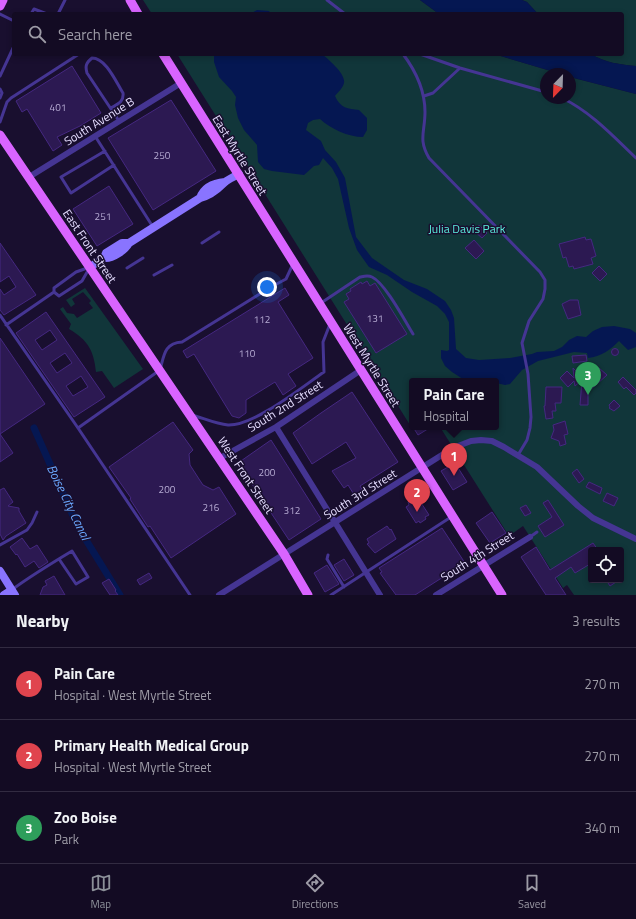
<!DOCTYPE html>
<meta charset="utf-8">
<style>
body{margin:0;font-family:"Titillium Web",sans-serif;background:#1c142b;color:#f1f3f6}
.controls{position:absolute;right:12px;bottom:12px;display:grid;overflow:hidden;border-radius:4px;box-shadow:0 2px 6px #0003}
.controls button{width:36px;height:36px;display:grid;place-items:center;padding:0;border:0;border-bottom:1px solid #322b41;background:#130b23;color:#f1f3f6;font:20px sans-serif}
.compass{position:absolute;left:540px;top:68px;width:36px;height:36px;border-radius:50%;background:#130b23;box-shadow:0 2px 6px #0003;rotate:203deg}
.you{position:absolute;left:267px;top:287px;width:14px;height:14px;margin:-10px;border:3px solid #fff;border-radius:50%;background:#1a73e8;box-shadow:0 0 0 6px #1a73e833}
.badge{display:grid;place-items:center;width:26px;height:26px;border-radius:50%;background:#8c9099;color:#fff;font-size:13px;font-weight:700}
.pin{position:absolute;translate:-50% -33px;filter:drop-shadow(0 1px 2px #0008)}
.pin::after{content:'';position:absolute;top:21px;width:14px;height:12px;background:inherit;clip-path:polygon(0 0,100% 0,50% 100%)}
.popup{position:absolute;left:409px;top:378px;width:90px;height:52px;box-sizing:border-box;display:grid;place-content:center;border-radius:4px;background:#130b23;filter:drop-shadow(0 1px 3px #0005);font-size:13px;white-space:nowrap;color:#9d9ba6}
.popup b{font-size:15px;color:#f1f3f6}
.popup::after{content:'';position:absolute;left:50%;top:100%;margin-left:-8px;border:8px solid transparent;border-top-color:#130b23}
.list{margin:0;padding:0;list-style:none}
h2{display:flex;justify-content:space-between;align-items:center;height:52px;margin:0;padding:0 16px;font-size:17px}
h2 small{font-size:13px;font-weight:400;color:#9d9ba6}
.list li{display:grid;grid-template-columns:26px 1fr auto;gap:12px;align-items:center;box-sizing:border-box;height:72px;padding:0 16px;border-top:1px solid #322b41}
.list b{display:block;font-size:15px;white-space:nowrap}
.list p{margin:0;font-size:13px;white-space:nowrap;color:#9d9ba6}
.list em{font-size:13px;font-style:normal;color:#9d9ba6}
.icon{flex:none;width:22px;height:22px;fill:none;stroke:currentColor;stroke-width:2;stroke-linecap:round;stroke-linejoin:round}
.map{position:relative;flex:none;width:636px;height:595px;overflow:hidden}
.search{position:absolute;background:#130b23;box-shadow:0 2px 6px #0003;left:12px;right:12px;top:12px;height:44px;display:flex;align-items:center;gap:10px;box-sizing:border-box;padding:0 14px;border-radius:4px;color:#9d9ba6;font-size:15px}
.sheet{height:268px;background:#130b23}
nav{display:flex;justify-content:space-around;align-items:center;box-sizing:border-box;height:56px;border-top:1px solid #322b41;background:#130b23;font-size:11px;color:#9d9ba6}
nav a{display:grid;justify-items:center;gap:2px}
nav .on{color:#8c9099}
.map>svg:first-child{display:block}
</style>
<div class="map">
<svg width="636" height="595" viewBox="0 0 636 595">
<rect width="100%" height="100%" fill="#190f2f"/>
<path fill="#11363a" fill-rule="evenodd" d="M143 0H420L439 14H152Z
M522 0H636V66C621 65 603 62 591 54H622V14H538L527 2Z
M177 54H494L561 74H546V98H570V77L636 94V595H574L567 585 563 588 523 526 509 536 440 427H496V381H412V423L410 425ZM591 550H621V580H591Z
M85 288 143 369 114 388 102 371 96 372C94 351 88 340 69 329L71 324 60 309 63 307 67 313 74 314 77 318 93 308 89 303 91 301 83 292 72 299 75 304 71 307 66 300Z"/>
<path fill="#051752" d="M420 0H522L527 2 538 14H439Z
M257 10 269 11 271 14H250Z
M214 54H322C328 59 346 74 344 83 343 88 338 92 335 96 340 108 348 109 359 110L367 118V130L363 137C348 137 331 129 320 119L313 120 308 123 306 130 321 141 325 150 336 162 345 178 356 237 372 258 404 280 427 289 445 301 451 310 454 318 456 349 466 358 479 360 510 358 532 354 537 352 554 351 562 347 569 340 577 336 586 337 593 331 602 327 614 326 630 329 636 333V347L628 350 619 341C611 349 601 357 588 358L587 353 574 352 538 361 522 370 510 384 505 385 496 383V381H466L452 372 445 366 441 358V350L447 351 449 350V322L445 314 437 306 412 292 387 275 369 267 364 260 357 250 349 228 338 179 332 168 323 158 319 165 314 166 304 175 272 171 264 169 258 162 257 145 244 130 238 118 235 105 236 97 232 91 219 77 214 62Z
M494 54H591C603 62 621 65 636 66V94L570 77V74H561Z"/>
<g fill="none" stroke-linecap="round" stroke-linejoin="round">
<path stroke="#051752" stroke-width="7" d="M34 428 78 527 120 595"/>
</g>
<path fill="#2c1952" stroke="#452881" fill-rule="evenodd" d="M72 66 101 113 80 126 57 137 62 145 53 151 27 109 22 112 16 101Z
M171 100 216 171 153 210 108 138Z
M109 186 133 224 97 246 73 209Z
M479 225 487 233 482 238 474 231Z
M585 237 586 240 591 239 596 256 591 258 593 264 574 269 573 266 569 267 566 257 563 258 559 244Z
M474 240 484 251 476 259 465 248Z
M0 243 36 295 4 315 0 310V289L4 295 16 287 9 276 0 282Z
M599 266 607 274 600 281 592 273Z
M367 281 370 286 375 283 407 334 376 353 344 302 349 299 346 294 351 291 350 289 361 282 362 284Z
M285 288 289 295 278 302 313 358 288 374 296 386 283 395 275 382 246 400V413L239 418 232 416 194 354 187 358 183 351Z
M570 300H578L581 315 568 319 562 304Z
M46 312 105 397 74 417 16 333ZM50 330 57 340 42 350 35 340ZM65 353 72 363 57 373 50 363ZM81 376 88 387 73 396 66 386Z
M0 338 45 404 0 434 13 453 0 462Z
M611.5 352a3.5 3.5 0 1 1 7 0a3.5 3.5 0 1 1-7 0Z
M586 355 587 361 573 363 572 356Z
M573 368 582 377V375L588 369 592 374 599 368 607 375 588 392V405H580L582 380 575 386 574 381 568 387 560 378 567 371 574 378Z
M623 377 636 390V393L634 395 626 387 624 389 618 382Z
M546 387H562L561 403H555L556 411H552L553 418 546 419 544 406H545Z
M352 392 398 462 360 486 363 491 355 496 348 485 344 488 332 471 356 458 346 442 312 464 293 433 321 413Z
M614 400 620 406 614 411 609 408 610 407 609 405Z
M565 421 568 434 564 435 566 444 560 446 559 441 551 438 554 430 553 425Z
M173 422 193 450 189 454 190 465 199 479 203 485 213 490 219 487 236 514 171 558 150 526 148 527 130 499 131 498 109 467Z
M413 427H431L418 435Z
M271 440 321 519 289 540 238 463Z
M455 463 467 482 453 490 441 471Z
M577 469 584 479 579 483 572 473Z
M589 482 602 488 600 494 586 487Z
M4 488 13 502 8 506 19 508V511L26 523 6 536 3 540 0 534V490Z
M607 493 618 498 614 506 603 501Z
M418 498 429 515 425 517 426 519 420 523 419 521 416 523 406 507 409 505 408 502Z
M548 500 564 525 545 537 538 526 552 517 543 503Z
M526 505 531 513 525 516 520 508Z
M492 512 506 533 490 543 476 523Z
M387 526 390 530 391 529 396 539 375 553 367 544 369 543 367 539Z
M442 528 465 563 415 595H396L380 573 382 572 379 568Z
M22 538 30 549 37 545 48 562 39 568 34 561 25 567 17 554 16 555 10 547Z
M593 543 598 550H591V561L589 562 590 564 575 573 571 567 555 578 566 595H546L521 557 536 547 550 570Z
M344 559 354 575 344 581 334 565Z
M327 565 339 584 325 592 314 573Z
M149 573 152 578 140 585 137 580Z
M54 576 65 595H40L43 587 47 585 45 581Z
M109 579 116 590 115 591 118 595H110L102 583Z
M606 580H619L610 586Z"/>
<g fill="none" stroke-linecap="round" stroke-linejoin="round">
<path stroke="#453593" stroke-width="3" d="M327 0 345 14
M0 14 14 21
M31 14 34 9 47 14
M58 14 65 0
M403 54C415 70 425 91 425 112 425 132 418 139 429 158L540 272 545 280V289L543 299 529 321 522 343 528 374 531 417 530 428 527 440 518 455
M420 54 460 68 546 92
M0 76 14 46
M0 89 2 93 0 98
M424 96 433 93 460 68
M562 98C591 112 613 136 636 158
M111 108C118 104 124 102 123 93 116 82 106 58 92 58 86 63 85 66 87 73L119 121
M0 122 7 102 11 98 79 54
M95 136 153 227
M105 151 61 177 71 193 114 165
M202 243 219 232
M90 267 82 281 59 296 54 292V288L76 272Z
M127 268 143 258
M154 275 172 265
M321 303 360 277C365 276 368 275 372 277 385 283 405 321 413 334
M0 315 78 428 190 595
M6 325 54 292
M192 415C203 418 216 424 228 425 254 426 302 387 324 372L323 342 330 324
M78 428 160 370C164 356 164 343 182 342L271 287 286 279 293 264
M530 537 537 532
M0 545 27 530 32 523 37 512
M328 555 327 559 344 587
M13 589C32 575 52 563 72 551L88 577 76 584 59 559
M331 595 451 517"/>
<path stroke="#453593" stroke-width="6" d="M29 177 181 83
M276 427 380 595
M220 458 276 427 361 370
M219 595 453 448 471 441 481 440 492 441 504 447 537 467 578 506 593 518 636 539
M436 595 530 537"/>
<path stroke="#8974ff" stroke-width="8" d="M200 198C204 187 214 183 225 182
M104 258 106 253 122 243H129
M90 267 104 258C113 259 125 250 129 243L200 198C210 196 217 190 224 183 228 179 234 177 239 174
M0 571 15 595
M4 595 12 590"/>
<path stroke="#d964ff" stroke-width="9" d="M130 0 138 14
M0 6 3 0
M163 54 502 595
M0 135 284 554 308 595"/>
</g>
<g text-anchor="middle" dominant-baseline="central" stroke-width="3" stroke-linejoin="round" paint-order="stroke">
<g font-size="10" fill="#b7acd4">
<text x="58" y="107">401</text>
<text x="162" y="155">250</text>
<text x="103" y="216">251</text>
<text x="375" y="318">131</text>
<text x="262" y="319">112</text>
<text x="247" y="353">110</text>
<text x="267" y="472">200</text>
<text x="167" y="489">200</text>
<text x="211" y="507">216</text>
<text x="292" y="510">312</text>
</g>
<g font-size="12" fill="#e5ddff" stroke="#190f2f">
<text transform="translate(99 121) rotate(-32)">South Avenue B</text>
<text transform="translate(240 155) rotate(58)">East Myrtle Street</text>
<text transform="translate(90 246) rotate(56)">East Front Street</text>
<text transform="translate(372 365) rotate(58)">West Myrtle Street</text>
<text transform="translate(285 406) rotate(-32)">South 2nd Street</text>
<text transform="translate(246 475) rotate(56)">West Front Street</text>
<text transform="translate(360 494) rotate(-32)">South 3rd Street</text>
<text transform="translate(477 556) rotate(-32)">South 4th Street</text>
</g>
<g font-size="12" fill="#5aeedc" stroke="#190f2f">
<text x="467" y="228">Julia Davis Park</text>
</g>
<g font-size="13" font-style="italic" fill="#6ba8ff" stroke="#190f2f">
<text transform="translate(69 502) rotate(64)">Boise City Canal</text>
</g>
</g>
</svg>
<div class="controls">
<button><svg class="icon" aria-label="locate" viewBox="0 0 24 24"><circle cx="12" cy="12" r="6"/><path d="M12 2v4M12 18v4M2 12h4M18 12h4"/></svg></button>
</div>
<svg class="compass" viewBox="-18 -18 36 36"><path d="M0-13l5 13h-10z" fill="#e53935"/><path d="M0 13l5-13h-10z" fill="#9d9ba6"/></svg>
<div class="you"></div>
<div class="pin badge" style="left:454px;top:476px;background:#e0444e">1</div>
<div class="popup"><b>Pain Care</b>Hospital</div>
<div class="pin badge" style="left:417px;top:512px;background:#e0444e">2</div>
<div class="pin badge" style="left:588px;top:395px;background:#2e9e5b">3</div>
<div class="search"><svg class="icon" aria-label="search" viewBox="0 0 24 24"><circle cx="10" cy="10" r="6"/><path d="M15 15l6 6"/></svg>Search here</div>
</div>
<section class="sheet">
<h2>Nearby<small>3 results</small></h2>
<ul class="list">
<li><span class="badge" style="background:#e0444e">1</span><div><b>Pain Care</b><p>Hospital · West Myrtle Street</p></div><em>270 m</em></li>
<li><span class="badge" style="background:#e0444e">2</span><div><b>Primary Health Medical Group</b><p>Hospital · West Myrtle Street</p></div><em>270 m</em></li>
<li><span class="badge" style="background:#2e9e5b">3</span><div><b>Zoo Boise</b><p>Park</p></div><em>340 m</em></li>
</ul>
</section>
<nav>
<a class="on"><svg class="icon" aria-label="map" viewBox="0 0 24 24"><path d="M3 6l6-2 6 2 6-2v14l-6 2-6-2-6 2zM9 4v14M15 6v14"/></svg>Map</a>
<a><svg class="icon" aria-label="directions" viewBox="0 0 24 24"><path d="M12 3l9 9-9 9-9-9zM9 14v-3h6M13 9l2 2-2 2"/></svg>Directions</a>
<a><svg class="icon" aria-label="saved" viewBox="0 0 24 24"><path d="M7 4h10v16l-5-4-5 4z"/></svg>Saved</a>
</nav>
